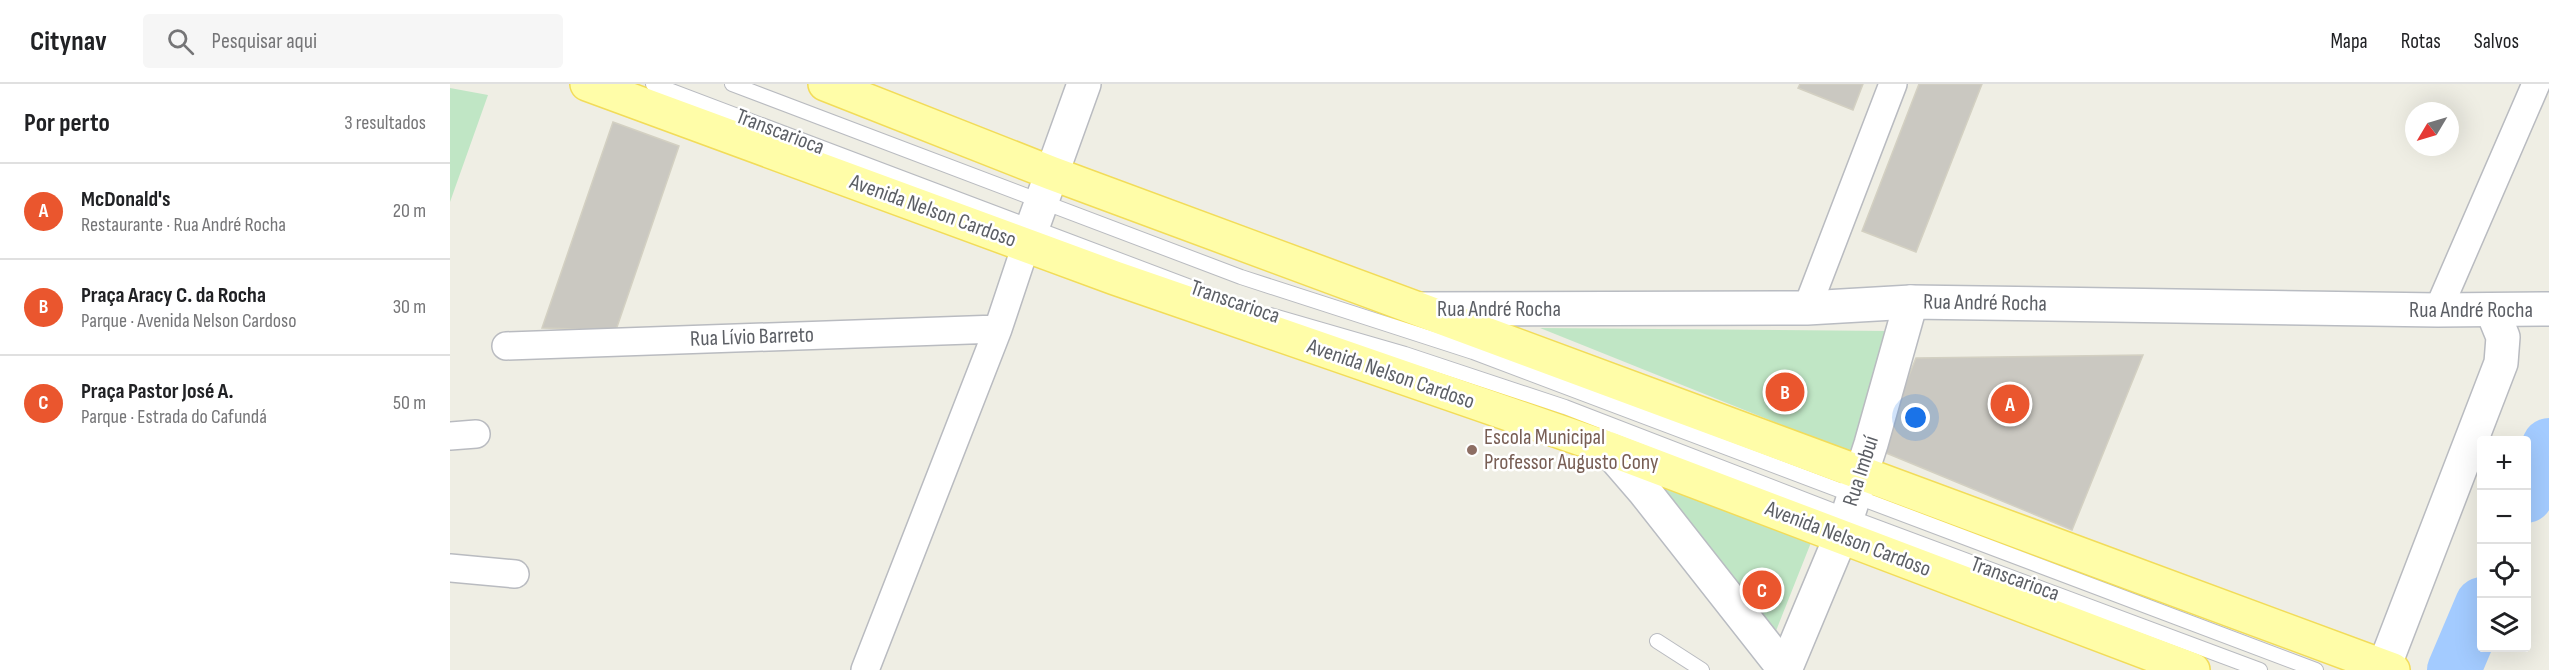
<!DOCTYPE html>
<html lang="pt">
<meta charset="utf-8">
<style>
body{margin:0;font-family:"Sofia Sans Condensed",sans-serif;background:#f6f6f6;color:#202124}
.controls{position:absolute;right:18px;bottom:18px;display:grid;overflow:hidden;border-radius:6px;box-shadow:0 6px 24px #0002}
.controls button{width:54px;height:54px;display:grid;place-items:center;padding:0;border:0;border-bottom:2px solid #e0e0e0;background:#fff;color:#202124;font:30px sans-serif}
.compass{position:absolute;left:1955px;top:18px;width:54px;height:54px;border-radius:50%;background:#fff;box-shadow:0 6px 24px #0002;rotate:232deg}
.you{position:absolute;left:1466px;top:334px;width:21px;height:21px;margin:-15px;border:4px solid #fff;border-radius:50%;background:#1a73e8;box-shadow:0 0 0 9px #1a73e833}
.badge{display:grid;place-items:center;width:39px;height:39px;border-radius:50%;background:#ea562e;color:#fff;font-size:20px;font-weight:700}
.pin{position:absolute;translate:-50% -50%;border:3px solid #fff;box-shadow:0 2px 6px #0006}
.list{margin:0;padding:0;list-style:none}
h2{display:flex;justify-content:space-between;align-items:center;height:78px;margin:0;padding:0 24px;font-size:26px}
h2 small{font-size:20px;font-weight:400;color:#757577}
.list li{display:grid;grid-template-columns:39px 1fr auto;gap:18px;align-items:center;box-sizing:border-box;height:96px;padding:0 24px;border-top:2px solid #e0e0e0}
.list b{display:block;font-size:22px;white-space:nowrap}
.list p{margin:0;font-size:20px;white-space:nowrap;color:#757577}
.list em{font-size:20px;font-style:normal;color:#757577}
.icon{flex:none;width:33px;height:33px;fill:none;stroke:currentColor;stroke-width:2;stroke-linecap:round;stroke-linejoin:round}
.map{position:relative;flex:none;width:2099px;height:586px;overflow:hidden}
header{display:flex;align-items:center;gap:36px;box-sizing:border-box;height:84px;padding:0 30px;background:#fff;border-bottom:2px solid #e0e0e0}
header strong{font-size:28px}
nav{display:flex;gap:33px;margin-inline-start:auto;font-size:21px}
.search{width:420px;height:54px;background:#f6f6f6;display:flex;align-items:center;gap:15px;box-sizing:border-box;padding:0 21px;border-radius:6px;color:#757577;font-size:22px}
main{display:flex}
aside{flex:1;background:#fff}
.map>svg:first-child{display:block}
</style>
<header>
<strong>Citynav</strong>
<div class="search"><svg class="icon" aria-label="search" viewBox="0 0 24 24"><circle cx="10" cy="10" r="6"/><path d="M15 15l6 6"/></svg>Pesquisar aqui</div>
<nav><a>Mapa</a><a>Rotas</a><a>Salvos</a></nav>
</header>
<main>
<aside>
<h2>Por perto<small>3 resultados</small></h2>
<ul class="list">
<li><span class="badge">A</span><div><b>McDonald's</b><p>Restaurante · Rua André Rocha</p></div><em>20 m</em></li>
<li><span class="badge">B</span><div><b>Praça Aracy C. da Rocha</b><p>Parque · Avenida Nelson Cardoso</p></div><em>30 m</em></li>
<li><span class="badge">C</span><div><b>Praça Pastor José A.</b><p>Parque · Estrada do Cafundá</p></div><em>50 m</em></li>
</ul>
</aside>
<div class="map">
<svg width="2099" height="586" viewBox="0 0 2099 586">
<rect width="100%" height="100%" fill="#efeee4"/>
<path fill="#c0e6c5" d="M0 4 38 11 0 118Z
M1090 244 1439 247 1402 369Z
M1188 388 1362 456 1322 557Z"/>
<g fill="none" stroke-linecap="round" stroke-linejoin="round">
<path stroke="#a3cbff" stroke-width="54" d="M2076 412 2099 361
M2004 586 2032 520"/>
</g>
<path fill="#cac8c1" stroke="#d3d0c2" stroke-width="1.5" d="M1350 0H1413L1403 26 1348 4Z
M1469 0H1532L1466 168 1412 147Z
M163 38 229 62 166 246 92 244Z
M1693 271 1622 446 1429 366 1466 274Z"/>
<g fill="none" stroke-linecap="round" stroke-linejoin="round">
<g stroke="#b9bbc0" stroke-width="16">
<path id="service" d="M203 0 751 207
M282 0 791 193 1023 268 1866 586
M820 231 955 270 1115 323 1397 432 1810 586
M1207 557 1252 586"/>
</g>
<g stroke="#b9bbc0" stroke-width="30">
<path id="minor" d="M1357 224 1443 0
M1988 226 2086 0
M56 262 548 245
M0 352 26 350
M0 484 65 490
M415 586 548 245 576 161"/>
</g>
<g stroke="#b9bbc0" stroke-width="36">
<path id="tertiary" d="M576 161 634 0
M1934 583 2051 279 2053 253 2042 226
M1335 586 1391 452 1421 360 1461 218"/>
</g>
<g stroke="#b9bcc2" stroke-width="36">
<path id="secondary" d="M971 225 1357 224 1461 218 1988 226 2099 225
M1157 364 1195 408 1335 586"/>
</g>
<g stroke="#f2dc59" stroke-width="36">
<path id="primary" d="M137 0 665 194 1157 364 1743 586
M375 0 601 89 1943 586"/>
</g>
<use href="#service" stroke="#fff" stroke-width="14"/>
<use href="#minor" stroke="#fff" stroke-width="27"/>
<use href="#tertiary" stroke="#fff" stroke-width="33"/>
<use href="#secondary" stroke="#fff" stroke-width="33"/>
<use href="#primary" stroke="#fffda8" stroke-width="33"/>
</g>
<circle fill="#8d6e63" stroke="#fff" stroke-width="2" cx="1022" cy="366" r="6"/>
<g text-anchor="middle" dominant-baseline="central" stroke-width="5" stroke-linejoin="round" paint-order="stroke">
<g font-size="22" fill="#5c5f65" stroke="#fff">
<text transform="translate(330 48) rotate(21)">Transcarioca</text>
<text transform="translate(483 127) rotate(20)">Avenida Nelson Cardoso</text>
<text transform="translate(785 218) rotate(19)">Transcarioca</text>
<text transform="translate(1535 219) rotate(1)">Rua André Rocha</text>
<text x="1049" y="225">Rua André Rocha</text>
<text x="2021" y="226">Rua André Rocha</text>
<text transform="translate(302 253) rotate(-2)">Rua Lívio Barreto</text>
<text transform="translate(941 290) rotate(19)">Avenida Nelson Cardoso</text>
<text transform="translate(1411 387) rotate(-72)">Rua Imbuí</text>
<text transform="translate(1398 455) rotate(21)">Avenida Nelson Cardoso</text>
<text transform="translate(1565 495) rotate(20)">Transcarioca</text>
</g>
<g font-size="22" fill="#785e54" stroke="#fff" text-anchor="start">
<text x="1034" y="353">Escola Municipal<tspan x="1034" dy="25">Professor Augusto Cony</tspan></text>
</g>
</g>
</svg>
<div class="controls">
<button>+</button>
<button>−</button>
<button><svg class="icon" aria-label="locate" viewBox="0 0 24 24"><circle cx="12" cy="12" r="6"/><path d="M12 2v4M12 18v4M2 12h4M18 12h4"/></svg></button>
<button><svg class="icon" aria-label="layers" viewBox="0 0 24 24"><path d="M12 4l9 5-9 5-9-5zM3 14l9 5 9-5"/></svg></button>
</div>
<svg class="compass" viewBox="-18 -18 36 36"><path d="M0-13l5 13h-10z" fill="#e53935"/><path d="M0 13l5-13h-10z" fill="#757577"/></svg>
<div class="you"></div>
<div class="pin badge" style="left:1560px;top:320px">A</div>
<div class="pin badge" style="left:1335px;top:308px">B</div>
<div class="pin badge" style="left:1312px;top:506px">C</div>
</div>
</main>
